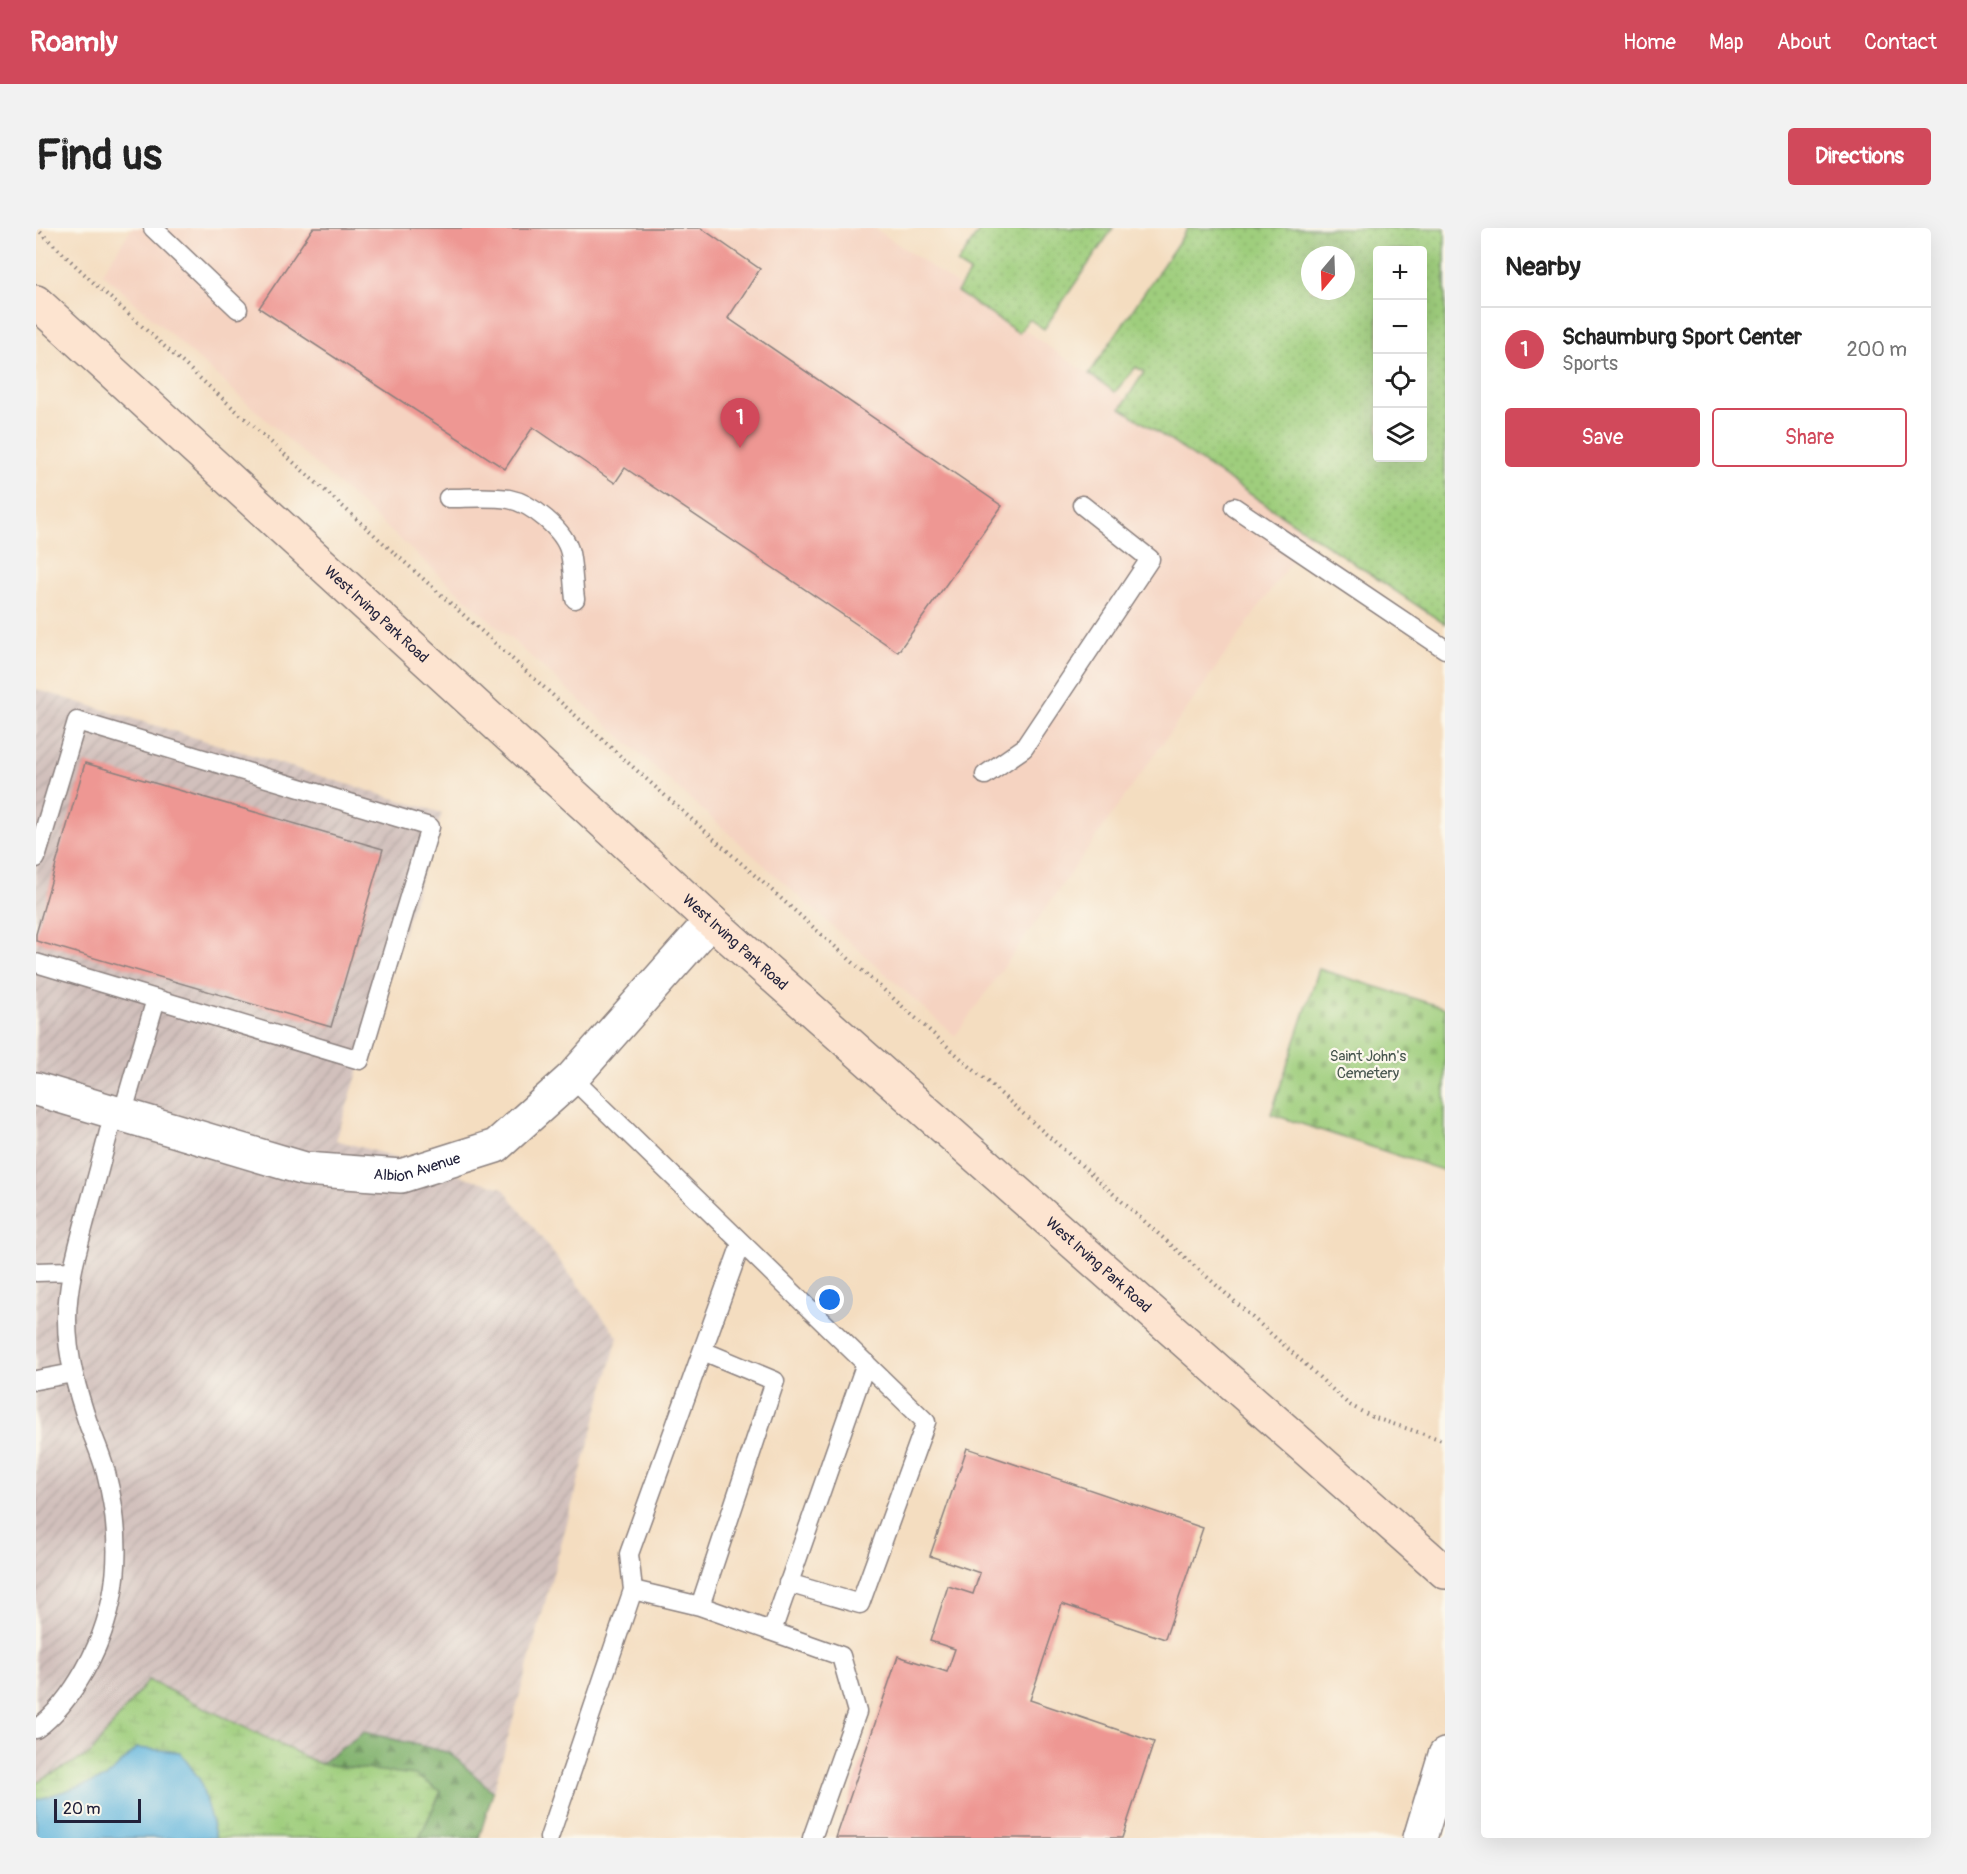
<!DOCTYPE html>
<meta charset="utf-8">
<style>
body{margin:0;font-family:Pangolin,sans-serif;background:#f2f2f2;color:#222}
.controls{position:absolute;right:18px;top:18px;display:grid;overflow:hidden;border-radius:6px;box-shadow:0 6px 24px #0002}
.controls button{width:54px;height:54px;display:grid;place-items:center;padding:0;border:0;border-bottom:2px solid #e0e0e0;background:#fff;color:#222;font:30px sans-serif}
.compass{position:absolute;left:1265px;top:18px;width:54px;height:54px;border-radius:50%;background:#fff;box-shadow:0 6px 24px #0002;rotate:199deg}
.scale{position:absolute;left:18px;bottom:15px;width:87px;box-sizing:border-box;padding-left:6px;border:3px solid #22223b;border-top:0;font-size:16px;line-height:21px;white-space:nowrap;color:#22223b;-webkit-text-stroke:4px #fbf7ec;paint-order:stroke}
.you{position:absolute;left:794px;top:1072px;width:21px;height:21px;margin:-15px;border:4px solid #fff;border-radius:50%;background:#1a73e8;box-shadow:0 0 0 9px #1a73e833}
.badge{display:grid;place-items:center;width:39px;height:39px;border-radius:50%;background:#d1495b;color:#fff;font-size:20px;font-weight:700}
.pin{position:absolute;translate:-50% -50px;filter:drop-shadow(0 2px 3px #0008)}
.pin::after{content:'';position:absolute;top:32px;width:21px;height:18px;background:inherit;clip-path:polygon(0 0,100% 0,50% 100%)}
.list{margin:0;padding:0;list-style:none}
h2{display:flex;justify-content:space-between;align-items:center;height:78px;margin:0;padding:0 24px;font-size:26px}
h2 small{font-size:20px;font-weight:400;color:#767676}
.list li{display:grid;grid-template-columns:39px 1fr auto;gap:18px;align-items:center;box-sizing:border-box;height:84px;padding:0 24px;border-top:2px solid #e0e0e0}
.list b{display:block;font-size:22px;white-space:nowrap}
.list p{margin:0;font-size:20px;white-space:nowrap;color:#767676}
.list em{font-size:20px;font-style:normal;color:#767676}
.actions{display:flex;gap:12px;padding:18px 24px}
.actions a{flex:1;padding:14px 0;border:2px solid #d1495b;border-radius:6px;text-align:center;font-size:21px;color:#d1495b}
.actions .main{background:#d1495b;color:#fff}
.icon{flex:none;width:33px;height:33px;fill:none;stroke:currentColor;stroke-width:2;stroke-linecap:round;stroke-linejoin:round}
.map{position:relative;flex:none;width:1409px;height:1610px;overflow:hidden;border-radius:6px}
header{display:flex;align-items:center;gap:36px;box-sizing:border-box;height:84px;padding:0 30px;background:#d1495b;color:#fff}
header strong{font-size:28px}
nav{display:flex;gap:33px;margin-inline-start:auto;font-size:21px}
.intro{display:flex;align-items:center;justify-content:space-between;box-sizing:border-box;height:144px;padding:0 36px}
h1{margin:0;font-size:42px}
.button{padding:15px 27px;border-radius:6px;background:#d1495b;color:#fff;font-size:21px;font-weight:700}
main{display:flex;gap:36px;padding:0 36px}
aside{flex:1;background:#fff;border-radius:6px;box-shadow:0 6px 24px #0002}
.map>svg:first-child{display:block}
</style>
<header>
<strong>Roamly</strong>
<nav><a>Home</a><a>Map</a><a>About</a><a>Contact</a></nav>
</header>
<div class="intro"><h1>Find us</h1><a class="button">Directions</a></div>
<main>
<div class="map">
<svg width="1409" height="1610" viewBox="0 0 1409 1610">
<defs>
<pattern id="industrial-furrows" width="10" height="10" patternUnits="userSpaceOnUse" patternTransform="scale(1.5)"><rect width="10" height="10" fill="#d1c0bc"/><path d="M-1 1l2-2M0 10L10 0M9 11l2-2" fill="none" stroke="#b3a5a2"/></pattern>
<pattern id="grass-dots" width="8" height="8" patternUnits="userSpaceOnUse" patternTransform="scale(1.5)"><rect width="8" height="8" fill="#9fce7d"/><path d="M2 2h.1M6 6h.1" fill="none" stroke="#89b16d" stroke-width="1.8" stroke-linecap="round"/></pattern>
<pattern id="forest-firs" width="22" height="20" patternUnits="userSpaceOnUse" patternTransform="scale(1.5)"><rect width="22" height="20" fill="#7fb16c"/><path d="M5 1l3.5 6h-7zM16 11l3.5 6h-7z" fill="#68905a"/></pattern>
<pattern id="wetland-marsh" width="20" height="14" patternUnits="userSpaceOnUse" patternTransform="scale(1.5)"><rect width="20" height="14" fill="#9fce7d"/><path d="M1 5h8M5 5V1M11 12h8M15 12V8" fill="none" stroke="#89b16d"/></pattern>
<pattern id="cemetery-stones" width="16" height="16" patternUnits="userSpaceOnUse" patternTransform="scale(1.5)"><rect width="16" height="16" fill="#9fce7d"/><path d="M2 7V4a2 2 0 0 1 4 0v3zM10 15v-3a2 2 0 0 1 4 0v3z" fill="#89b16d"/></pattern>
</defs>
<rect width="100%" height="100%" fill="#fbf7ec"/>
<filter id="ink" filterUnits="userSpaceOnUse"><feTurbulence type="fractalNoise" baseFrequency=".0167" numOctaves="2"/><feDisplacementMap in="SourceGraphic" scale="12" xChannelSelector="R" yChannelSelector="G"/><feConvolveMatrix kernelMatrix="1 2 1 2 8 2 1 2 1" color-interpolation-filters="sRGB"/></filter>
<filter id="wash" filterUnits="userSpaceOnUse"><feTurbulence type="fractalNoise" baseFrequency=".008" numOctaves="4" result="noise"/><feDisplacementMap in="SourceGraphic" scale="24" xChannelSelector="R" yChannelSelector="G"/><feGaussianBlur stdDeviation="1.35" result="paint"/><feColorMatrix in="noise" values="0 0 0 0 0 0 0 0 0 0 0 0 0 0 0 0 0 1.4 0 .05"/><feComposite in="paint" operator="in"/></filter>
<g filter="url(#wash)">
<rect width="100%" height="100%" fill="#f4ddc0"/>
<path fill="#f5d3c1" d="M96 0H838L1279 300 919 808 66 45Z"/>
<path fill="url(#industrial-furrows)" d="M0 461 406 585 300 912 467 960 582 1109 457 1564 414 1525 328 1504 284 1536 112 1452 54 1526 0 1554Z"/>
<path fill="url(#grass-dots)" stroke="#60785c" stroke-width="1.5" fill-rule="evenodd" d="M945 0H1077L1008 101 993 91 983 105 921 64 934 44 921 36Z
M1152 0H1409V396L1085 180 1108 144 1100 139 1079 164 1053 146ZM1386 22V230H1342V22ZM1274 27H1310V63H1274Z"/>
<path fill="url(#forest-firs)" stroke="#506a54" stroke-width="1.5" d="M328 1504 414 1525 457 1564 443 1610H383L405 1564 284 1536Z"/>
<path fill="url(#wetland-marsh)" stroke="#60785c" stroke-width="1.5" d="M112 1452 284 1536 379 1547 405 1563 383 1610H0V1554L54 1526Z"/>
<path fill="url(#cemetery-stones)" stroke="#60785c" stroke-width="1.5" d="M1283 741 1409 780V943L1235 886Z"/>
<path fill="#61b5dd" stroke="#426c8c" stroke-width="1.5" d="M101 1520 144 1524 164 1552 180 1610H0V1572L70 1550Z"/>
<g id="blocks">
<path fill="#ee9793" d="M277 0H665L724 41 692 90 966 278 862 424 589 240 579 255 497 199 469 241 223 80Z
M49 535 347 621 295 799 0 713V706Z
M931 1220 1167 1300 1129 1411 1026 1376 994 1472 1118 1514 1086 1610H800L862 1428 911 1444 919 1421 894 1413 912 1358 937 1366 944 1345 894 1328Z"/>
</g>
</g>
<g filter="url(#ink)">
<use href="#blocks" fill-opacity="0" stroke="#8b807e" stroke-width="1.5"/>
<g fill="none" stroke-linecap="round" stroke-linejoin="round">
<g stroke="#8b807e" stroke-width="21">
<path id="service" d="M117 0 202 81
M412 270C431 270 455 268 473 271 495 275 529 302 534 325 537 340 537 356 539 371
M1198 279 1409 421
M949 547 988 520 1114 331 1046 277
M0 630 41 493 394 599 324 832 0 735
M536 850 890 1194 824 1376 752 1355
M86 887 120 771
M0 1044 36 1043
M0 1152 37 1145
M597 1362 664 1378 805 1428 821 1484 776 1610
M664 1378 739 1153 667 1123
M736 1403 830 1135
M0 1501C21 1486 36 1465 49 1442 84 1379 88 1315 70 1245 66 1229 59 1213 53 1198 41 1163 31 1128 31 1092 31 1057 41 1023 50 989 60 954 69 919 78 884
M513 1610 597 1362 593 1326 705 1016"/>
</g>
<g stroke="#8b807e" stroke-width="36">
<g id="minor">
<path id="s1" d="M0 861 269 941 365 948 460 918 536 850 675 693"/>
</g>
</g>
<g stroke="#8b807e" stroke-width="36">
<path id="tertiary" d="M1384 1610 1409 1527"/>
</g>
<g stroke="#8b807e" stroke-width="36">
<g id="secondary">
<path id="s2" d="M0 74 675 693 1409 1344"/>
</g>
</g>
<path stroke="#8b807e" stroke-width="4" stroke-dasharray="1.5 4.5" stroke-linecap="butt" d="M0 0 59 56 580 524 1269 1136 1312 1176 1336 1189 1409 1213"/>
<use href="#service" stroke="#fff" stroke-width="18"/>
<use href="#minor" stroke="#fff" stroke-width="33"/>
<use href="#tertiary" stroke="#fff" stroke-width="33"/>
<use href="#secondary" stroke="#fde4d0" stroke-width="33"/>
</g>
</g>
<g text-anchor="middle" dominant-baseline="central" stroke-width="4.5" stroke-linejoin="round" paint-order="stroke">
<g font-size="15" fill="#22223b" stroke="#fbf7ec">
<text stroke="none"><textPath href="#s2" startOffset="462">West Irving Park Road</textPath></text>
<text stroke="none"><textPath href="#s2" startOffset="948">West Irving Park Road</textPath></text>
<text stroke="none"><textPath href="#s1" startOffset="394">Albion Avenue</textPath></text>
<text stroke="none"><textPath href="#s2" startOffset="1434">West Irving Park Road</textPath></text>
</g>
<g font-size="15" fill="#48564f" stroke="#fbf7ec">
<text x="1332" y="828">Saint John's<tspan x="1332" dy="17">Cemetery</tspan></text>
</g>
</g>
</svg>
<div class="controls">
<button>+</button>
<button>−</button>
<button><svg class="icon" aria-label="locate" viewBox="0 0 24 24"><circle cx="12" cy="12" r="6"/><path d="M12 2v4M12 18v4M2 12h4M18 12h4"/></svg></button>
<button><svg class="icon" aria-label="layers" viewBox="0 0 24 24"><path d="M12 4l9 5-9 5-9-5zM3 14l9 5 9-5"/></svg></button>
</div>
<svg class="compass" viewBox="-18 -18 36 36"><path d="M0-13l5 13h-10z" fill="#e53935"/><path d="M0 13l5-13h-10z" fill="#767676"/></svg>
<div class="scale">20 m</div>
<div class="you"></div>
<div class="pin badge" style="left:704px;top:220px">1</div>
</div>
<aside>
<h2>Nearby<small></small></h2>
<ul class="list">
<li><span class="badge">1</span><div><b>Schaumburg Sport Center</b><p>Sports</p></div><em>200 m</em></li>
</ul>
<div class="actions"><a class="main">Save</a><a>Share</a></div>
</aside>
</main>
